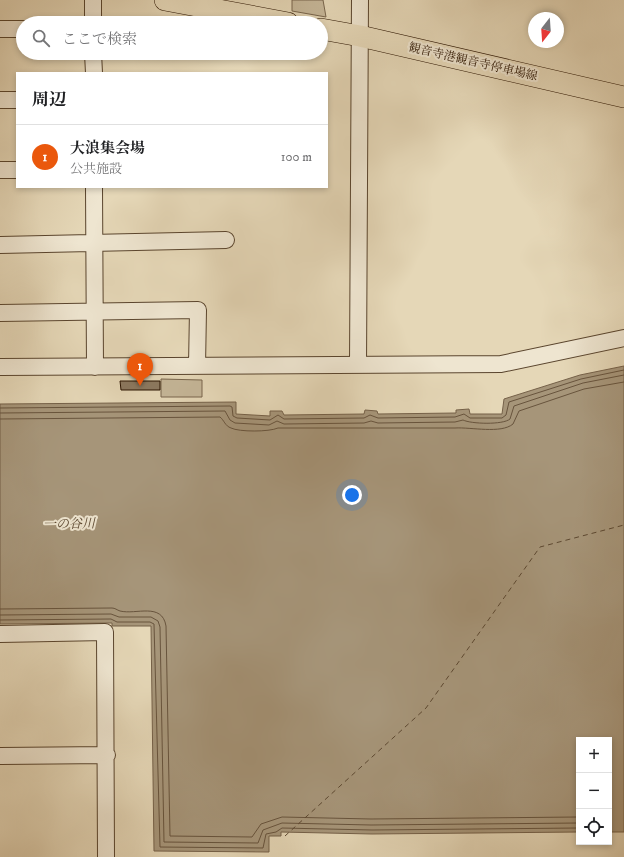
<!DOCTYPE html>
<html lang="ja">
<meta charset="utf-8">
<style>
body{margin:0;font-family:"IM FELL DW Pica","Noto Serif JP",serif;background:#f6f6f6;color:#202124}
.controls{position:absolute;right:12px;bottom:12px;display:grid;overflow:hidden;border-radius:0px;box-shadow:0 2px 6px #0003}
.controls button{width:36px;height:36px;display:grid;place-items:center;padding:0;border:0;border-bottom:1px solid #e0e0e0;background:#fff;color:#202124;font:20px sans-serif}
.compass{position:absolute;left:528px;top:12px;width:36px;height:36px;border-radius:50%;background:#fff;box-shadow:0 2px 6px #0003;rotate:197deg}
.you{position:absolute;left:352px;top:495px;width:14px;height:14px;margin:-10px;border:3px solid #fff;border-radius:50%;background:#1a73e8;box-shadow:0 0 0 6px #1a73e833}
.badge{display:grid;place-items:center;width:26px;height:26px;border-radius:50%;background:#ea580c;color:#fff;font-size:13px;font-weight:700}
.pin{position:absolute;translate:-50% -33px;filter:drop-shadow(0 1px 2px #0008)}
.pin::after{content:'';position:absolute;top:21px;width:14px;height:12px;background:inherit;clip-path:polygon(0 0,100% 0,50% 100%)}
.list{margin:0;padding:0;list-style:none}
h2{display:flex;justify-content:space-between;align-items:center;height:52px;margin:0;padding:0 16px;font-size:17px}
h2 small{font-size:13px;font-weight:400;color:#757577}
.list li{display:grid;grid-template-columns:26px 1fr auto;gap:12px;align-items:center;box-sizing:border-box;height:64px;padding:0 16px;border-top:1px solid #e0e0e0}
.list b{display:block;font-size:15px;white-space:nowrap}
.list p{margin:0;font-size:13px;white-space:nowrap;color:#757577}
.list em{font-size:13px;font-style:normal;color:#757577}
.icon{flex:none;width:22px;height:22px;fill:none;stroke:currentColor;stroke-width:2;stroke-linecap:round;stroke-linejoin:round}
.map{position:relative;flex:none;width:624px;height:857px;overflow:hidden}
.search{position:absolute;background:#fff;box-shadow:0 2px 6px #0003;left:16px;top:16px;width:312px;height:44px;display:flex;align-items:center;gap:10px;box-sizing:border-box;padding:0 14px;border-radius:22px;color:#757577;font-size:15px}
.panel{position:absolute;background:#fff;box-shadow:0 2px 6px #0003;left:16px;top:72px;width:312px;height:116px;border-radius:0px}
.map>svg:first-child{display:block}
</style>
<div class="map">
<svg width="624" height="857" viewBox="0 0 624 857">
<rect width="100%" height="100%" fill="#e5d7b7"/>
<filter id="stains"><feTurbulence type="fractalNoise" baseFrequency=".005" numOctaves="4"/><feColorMatrix values="0 0 0 0 .2 0 0 0 0 .09 0 0 0 0 .02 0 0 0 .5 -.17"/></filter>
<radialGradient id="worn" r=".72"><stop offset=".6" stop-color="#630" stop-opacity="0"/><stop offset="1" stop-color="#630" stop-opacity=".3"/></radialGradient>
<path fill="#c5b698" stroke="#78654c" d="M292 0H323L326 17 292 11Z
M161 379 202 380V397H161Z"/>
<path fill="#a69579" stroke="#756149" d="M624 366V832H609V740H579V832L372 834 281 832V836H269V852L154 851 151 626H112V623L0 624V404L236 402V414L270 416V411H282L284 415 364 414 365 410 377 411 378 414 456 413V410L469 409 470 414H502L504 399 580 375Z"/>
<g fill="none" stroke-linecap="round" stroke-linejoin="round">
<path stroke="#68543d" stroke-width="1" d="M0 408 230 406 232 407 233 416 237 418 270 420 278 415 284 419 364 418 370 415 378 418 455 417 464 414 470 418H502L506 415 509 402 581 379 624 370
M0 413 225 411 230 420 235 423 269 425 277 421 284 424 364 423 371 421 378 423 455 422 463 420C471 424 503 425 510 419L514 406 583 383 624 375
M0 419 220 417C224 420 225 426 231 428 239 432 269 432 278 428H455C471 427 501 434 513 424L519 411 584 389 624 382
M0 609 112 608C115 608 117 610 120 611 136 615 162 602 166 626L170 836 252 837 261 824 282 817 371 819 579 817
M0 615 111 614 119 617H151L158 621 160 627 164 842 258 843 263 830 282 823 371 825 579 823
M0 620 111 619 117 622H150L154 624 160 847 263 848 266 834 276 832 282 828 372 830 579 828"/>
<path stroke="#5c4831" stroke-width="1" stroke-dasharray="5 4" stroke-linecap="butt" d="M285 836 426 708 540 547 624 525"/>
</g>
<path fill="#8c7960" stroke="#2b1401" d="M120 381H160V390H121Z"/>
<g fill="none" stroke-linecap="round" stroke-linejoin="round">
<g stroke="#5a452e" stroke-width="18">
<path id="minor" d="M93 0V23
M0 29H23
M93 53 94 73
M0 100H17
M0 170H17
M94 187 95 367
M0 245 226 240
M0 313 198 310 197 366
M358 365 360 0
M0 367 501 364 624 338
M0 634 105 632 106 857
M0 756 107 755"/>
</g>
<g stroke="#2b1401" stroke-width="22">
<path id="major" d="M165 0 288 23
M321 29 360 36 624 97"/>
</g>
<use href="#minor" stroke="#eee5d0" stroke-width="16"/>
<use href="#major" stroke="#e5d7b7" stroke-width="21"/>
</g>
<g text-anchor="middle" dominant-baseline="central" stroke-width="4" stroke-linejoin="round" paint-order="stroke">
<g font-size="12" fill="#2b1401" stroke="#eee5d0">
<text transform="translate(473 62) rotate(13)">観音寺港観音寺停車場線</text>
</g>
<g font-size="13" font-style="italic" fill="#5c4831" stroke="#eee5d0">
<text transform="translate(69 524) rotate(-1)">一の谷川</text>
</g>
</g>
<rect width="100%" height="100%" filter="url(#stains)"/>
<rect width="100%" height="100%" fill="url(#worn)"/>
</svg>
<div class="controls">
<button>+</button>
<button>−</button>
<button><svg class="icon" aria-label="locate" viewBox="0 0 24 24"><circle cx="12" cy="12" r="6"/><path d="M12 2v4M12 18v4M2 12h4M18 12h4"/></svg></button>
</div>
<svg class="compass" viewBox="-18 -18 36 36"><path d="M0-13l5 13h-10z" fill="#e53935"/><path d="M0 13l5-13h-10z" fill="#757577"/></svg>
<div class="you"></div>
<div class="pin badge" style="left:140px;top:386px">1</div>
<div class="search"><svg class="icon" aria-label="search" viewBox="0 0 24 24"><circle cx="10" cy="10" r="6"/><path d="M15 15l6 6"/></svg>ここで検索</div>
<section class="panel">
<h2>周辺<small></small></h2>
<ul class="list">
<li><span class="badge">1</span><div><b>大浪集会場</b><p>公共施設</p></div><em>100 m</em></li>
</ul>
</section>
</div>
